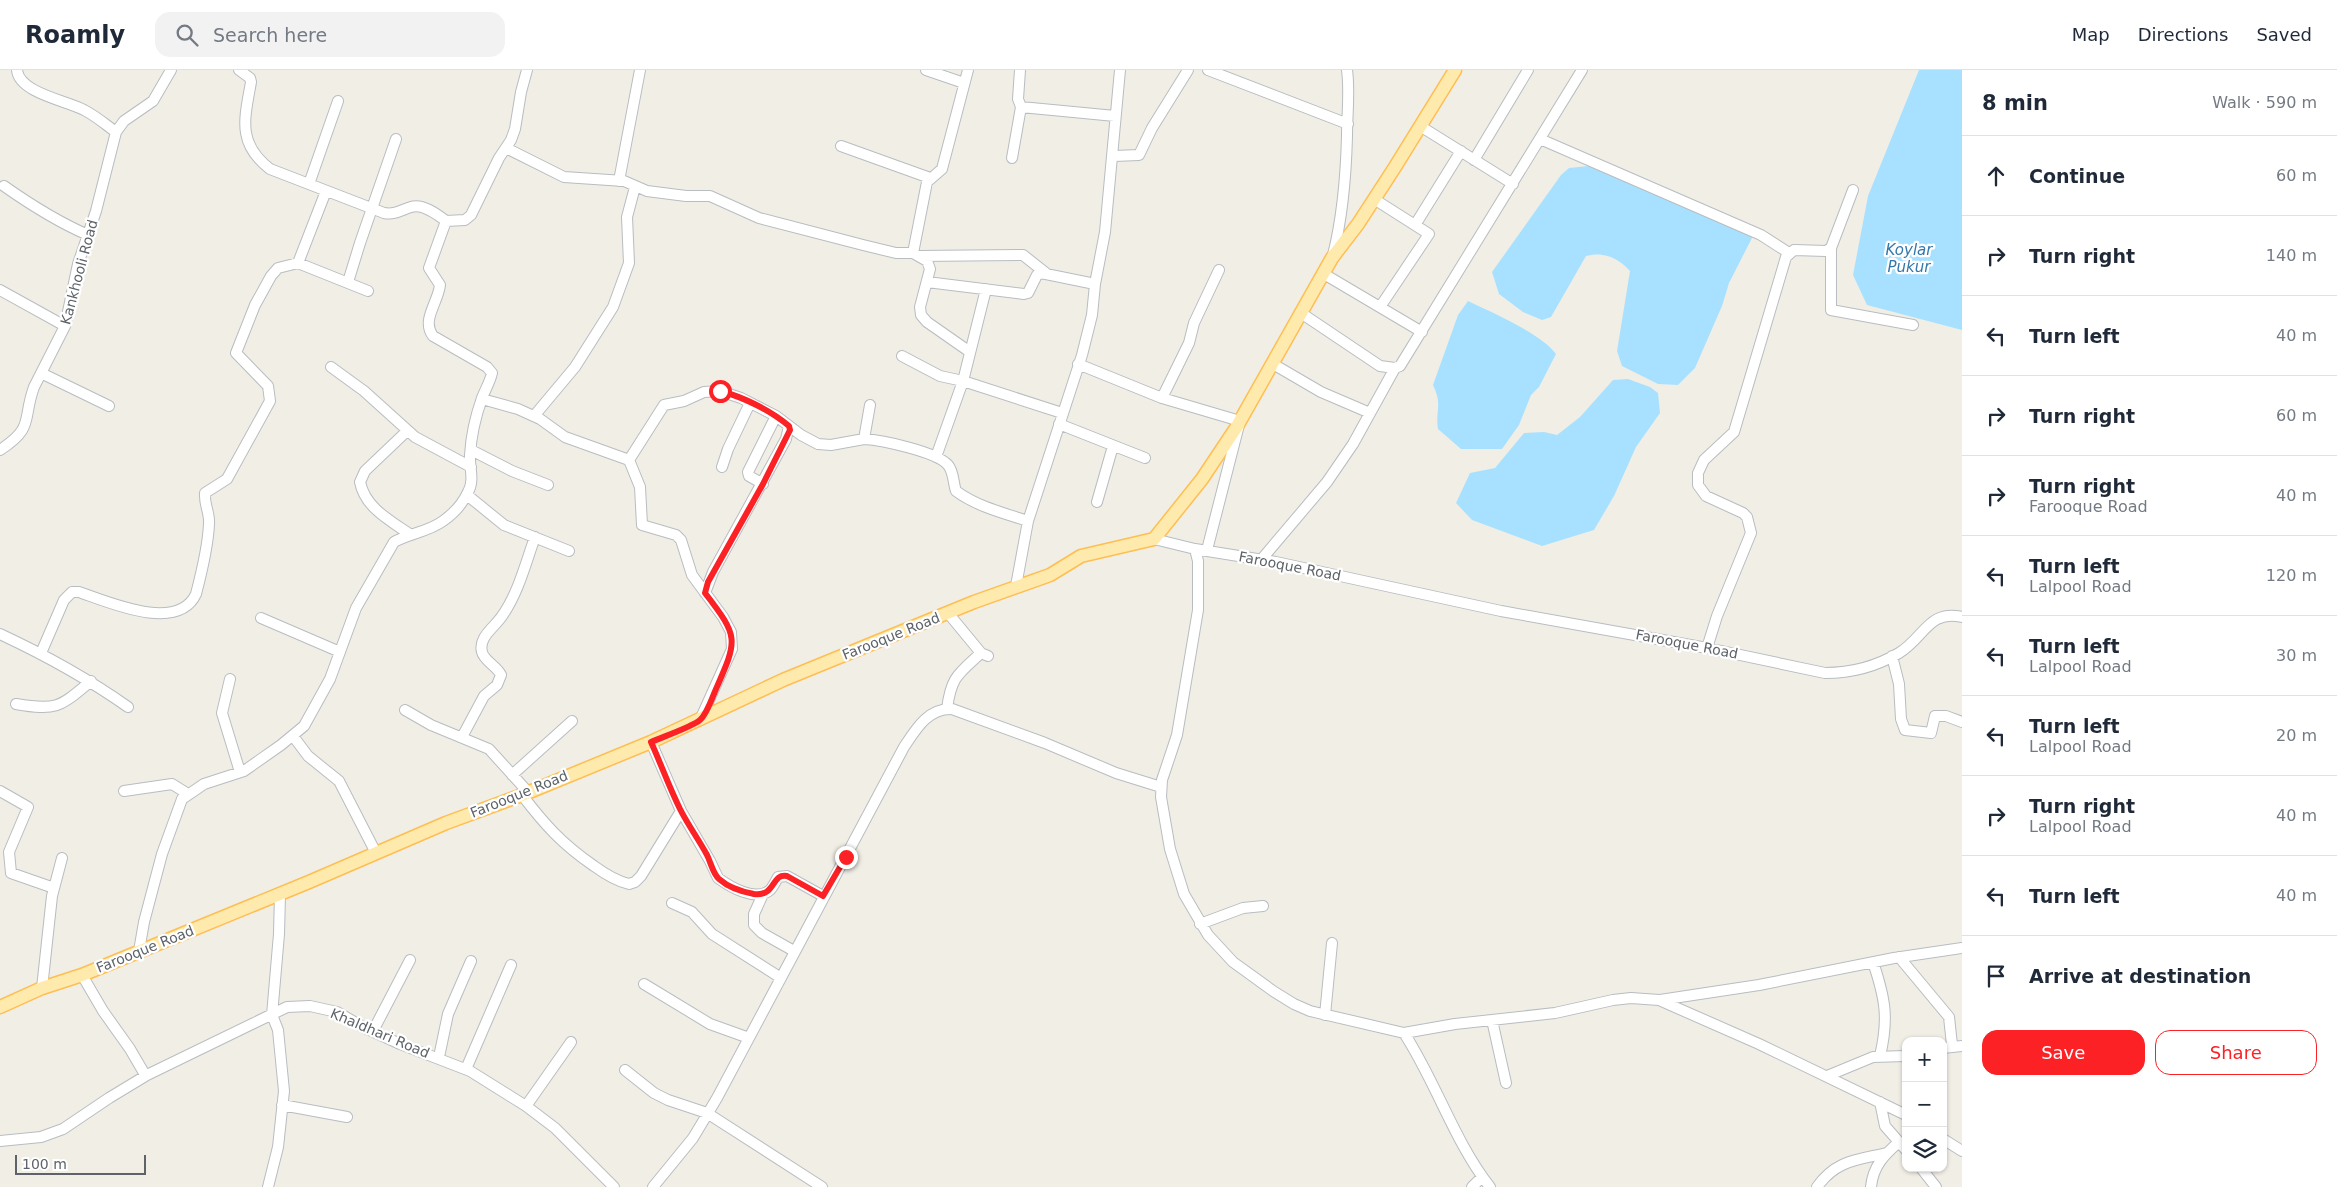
<!DOCTYPE html>
<meta charset="utf-8">
<style>
body{margin:0;font-family:"DejaVu Sans",sans-serif;background:#f2f2f3;color:#1f2937}
.controls{position:absolute;right:15px;bottom:15px;display:grid;overflow:hidden;border-radius:10px;box-shadow:0 1px 4px #0004}
.controls button{width:45px;height:45px;display:grid;place-items:center;padding:0;border:0;border-bottom:1px solid #e0e1e3;background:#fff;color:#1f2937;font:25px sans-serif}
.scale{position:absolute;left:15px;bottom:12px;width:131px;box-sizing:border-box;padding-left:5px;border:2px solid #5d6368;border-top:0;font-size:14px;line-height:18px;white-space:nowrap;color:#5d6368;-webkit-text-stroke:4px #fff;paint-order:stroke}
.stop{position:absolute;width:15px;height:15px;margin:-11px;border:4px solid #fc2124;border-radius:50%;background:#fff}
.stop.end{background:#fc2124;border-color:#fff;box-shadow:0 1px 5px #0008}
.list{margin:0;padding:0;list-style:none}
h2{display:flex;justify-content:space-between;align-items:center;height:65px;margin:0;padding:0 20px;font-size:21px}
h2 small{font-size:16px;font-weight:400;color:#747a83}
.list li{display:grid;grid-template-columns:32px 1fr auto;gap:15px;align-items:center;box-sizing:border-box;height:80px;padding:0 20px;border-top:1px solid #e0e1e3}
.list b{display:block;font-size:19px;white-space:nowrap}
.list p{margin:0;font-size:16px;white-space:nowrap;color:#747a83}
.list em{font-size:16px;font-style:normal;color:#747a83}
.actions{display:flex;gap:10px;padding:15px 20px}
.actions a{flex:1;padding:11px 0;border:1px solid #fc2124;border-radius:15px;text-align:center;font-size:18px;color:#fc2124}
.actions .main{background:#fc2124;color:#fff}
.icon{flex:none;width:28px;height:28px;fill:none;stroke:currentColor;stroke-width:2;stroke-linecap:round;stroke-linejoin:round}
.map{position:relative;flex:none;width:1962px;height:1117px;overflow:hidden}
header{display:flex;align-items:center;gap:30px;box-sizing:border-box;height:70px;padding:0 25px;background:#fff;border-bottom:1px solid #e0e1e3}
header strong{font-size:24px}
nav{display:flex;gap:28px;margin-inline-start:auto;font-size:18px}
.search{width:350px;height:45px;background:#f2f2f3;display:flex;align-items:center;gap:12px;box-sizing:border-box;padding:0 18px;border-radius:15px;color:#747a83;font-size:19px}
main{display:flex}
aside{flex:1;background:#fff}
.map>svg:first-child{display:block}
</style>
<header>
<strong>Roamly</strong>
<div class="search"><svg class="icon" aria-label="search" viewBox="0 0 24 24"><circle cx="10" cy="10" r="6"/><path d="M15 15l6 6"/></svg>Search here</div>
<nav><a>Map</a><a>Directions</a><a>Saved</a></nav>
</header>
<main>
<div class="map">
<svg width="1962" height="1117" viewBox="0 0 1962 1117">
<rect width="100%" height="100%" fill="#f1eee6"/>
<path fill="#a8e1ff" d="M1919 0H1962V260L1867 235 1853 205 1868 126Z
M1589 96 1638 115 1753 166 1729 213 1722 236 1695 298 1678 315 1658 314 1622 296 1617 281 1630 201C1619 188 1603 181 1586 186L1551 247 1542 250 1523 242 1499 224 1492 202 1561 105 1569 98Z
M1468 231C1491 242 1542 264 1556 284L1539 317 1531 325 1519 355 1502 379H1461L1438 359C1435 339 1443 336 1433 315L1458 245Z
M1628 309 1650 317 1658 323 1660 343 1636 377 1614 426 1594 460 1542 476 1472 450 1456 433 1470 403 1495 398 1524 363 1544 362 1557 365 1580 347 1613 310Z"/>
<g fill="none" stroke-linecap="round" stroke-linejoin="round">
<g stroke="#b8bdc1" stroke-width="12">
<path id="minor" d="M17 0C19 23 68 31 84 40 96 46 106 55 116 62
M239 0 250 8 251 12C245 47 236 73 270 99L384 143C395 145 401 140 411 137 422 133 437 144 446 151
M926 0 964 13
M1020 0 1018 29 1021 37 1115 46
M1208 0 1348 54
M1420 56 1513 114
M1540 69 1761 165 1789 183
M841 76 930 108
M506 78 564 107 624 111 647 121 686 126H710L759 148 863 175 896 183H913L927 191 930 199 920 237 921 245 927 252 970 282
M1114 86 1139 85 1152 58 1188 0
M1012 88 1021 37
M1474 90 1528 0
M619 111 640 0
M309 114 338 31
M4 116C31 135 58 152 88 165
M1374 129 1429 164 1380 237
M1415 155 1461 81
M1831 178V240L1913 255
M913 183 927 112 942 99 968 0
M1333 185C1343 145 1346 106 1347 66 1347 43 1350 22 1347 0
M919 186 1023 185 1047 204
M298 193 326 121
M1324 204 1422 262
M348 212 360 173 396 69
M927 212 1024 224 1028 223 1037 205 1041 203 1095 214
M0 220 65 256
M1301 243 1380 296 1395 298 1400 296 1582 0
M902 286 940 306 963 311 1062 343
M1078 294 1162 328 1240 351 1207 480
M1273 294 1321 322 1370 343
M331 297 364 321 415 367 471 397
M41 303 109 336
M1162 328 1189 273 1194 253 1219 200
M482 329 518 339 540 349 565 367 629 390 640 417 642 455 676 465 681 470 692 505 723 547 731 562 732 579 700 650
M870 335 864 369C882 370 937 382 948 395 954 402 953 413 956 421 976 436 1003 443 1028 451
M534 346 575 297 613 237 629 193 627 147 635 117
M1059 354 1145 388
M407 361 365 401 360 412C365 438 391 451 411 465
M0 380C35 357 22 350 34 317L65 256 78 194 96 141 116 62 124 51 153 31 171 0
M471 380 512 401 548 415
M936 387 963 311 986 219
M629 390 664 335 684 331 704 322 720 321 741 328 776 346 801 365 818 374 831 375 864 369
M722 397 728 379 750 333
M763 414 749 406 748 402 776 346
M467 425 504 455 569 481
M1097 432 1113 376
M1154 469 1195 479 1276 492 1501 541 1707 578 1825 603C1850 603 1877 596 1899 583 1924 568 1929 539 1962 547
M1195 479 1198 491V540L1177 665 1162 710 1161 727 1170 779 1184 824 1208 865 1233 892 1273 921 1294 934 1310 941 1404 963 1455 954 1555 943 1613 930 1631 928 1659 930 1759 974 1906 1045
M1261 490 1327 412 1353 374 1395 298
M1016 516 1028 451 1082 285 1092 245 1095 214 1105 162 1120 0
M705 523 713 502 786 369 789 356
M948 543 981 583 988 586
M261 548 340 582
M0 564C45 585 87 608 128 637
M1707 578 1717 546 1751 463 1747 447 1743 443 1706 426 1698 415V403L1704 390 1734 362 1786 187 1794 180 1826 181 1831 178 1853 120
M41 583 64 530 72 522H79C108 532 178 563 196 524 202 501 208 477 209 454 210 443 204 435 205 423L227 409 270 331 268 316 236 283 255 235 271 206 278 198 298 193 368 221
M1892 586 1899 614 1901 649 1905 660 1931 663 1935 646H1946L1962 652
M230 609 222 643 240 702
M16 634C57 641 60 637 91 611
M947 639C951 607 958 604 981 583
M405 640 431 655 489 679 528 722
M293 666 308 686 339 711 376 783
M462 667 484 626 497 615 501 605C497 596 484 591 482 582 478 567 495 557 502 546 518 524 526 492 535 467
M651 672 681 741 710 791 718 808C730 817 756 832 770 820 773 817 776 811 778 807L787 806 823 826
M512 705 572 651
M0 721 28 737 9 782 11 803 54 818
M124 721 172 714 188 724
M522 725C545 755 562 774 594 796 605 804 616 811 629 814L635 812 641 806 681 741
M763 824 754 844V855L762 863 794 881
M672 833 692 842 712 864 781 908
M1200 854 1243 838 1263 836
M139 881 144 852 162 784 182 729 204 714 244 701 281 675 304 656 330 609 356 538 394 472C410 463 428 462 443 451 453 444 463 433 468 422 475 410 469 397 470 385 471 367 476 345 482 328 485 320 490 312 492 303L487 297 433 266C421 250 438 233 440 215L429 198 446 151 465 150 471 145 499 88 511 70 515 59 521 22 527 0
M1899 887 1949 947 1952 975
M1873 892C1885 928 1889 948 1880 986
M82 905 103 941 130 979 144 1003 147 1005 287 937 310 936 337 942 363 957 400 974 470 1001 526 1036 555 1058 614 1117
M644 914 710 954 749 968
M42 918 52 826 62 788
M1660 930 1759 915 1894 888 1962 878
M1325 945 1332 873
M1492 950 1506 1013
M373 961 410 890
M1404 963C1436 1012 1454 1071 1490 1117
M1943 978 1962 976
M439 987 448 944 471 891
M466 999 511 895
M625 1000 654 1023 668 1030 707 1043 822 1117
M1827 1006 1873 987 1906 986
M1880 1032 1885 1056 1906 1080
M282 1035 347 1047
M526 1036 571 972
M1943 1069 1962 1081
M0 1071 41 1067 63 1059 109 1028 147 1005
M1921 1098 1936 1117
M268 1117 278 1077 284 1021 278 960 272 945 279 864 280 824
M653 1117 693 1068 717 1028 904 677C916 659 928 638 952 639L1045 673 1116 703 1161 717
M1472 1117 1482 1107
M1817 1117C1836 1090 1857 1090 1887 1083
M1871 1117C1873 1096 1884 1085 1899 1072"/>
</g>
<g stroke="#ffbe51" stroke-width="15">
<path id="major" d="M0 937 42 918 82 905 309 812 446 753 522 725 651 672 783 610 974 532 1050 505 1081 486 1154 469 1202 409 1236 358 1332 188 1358 154 1395 97 1455 0"/>
</g>
<use href="#minor" stroke="#fff" stroke-width="10"/>
<use href="#major" stroke="#ffeaad" stroke-width="12"/>
</g>
<g fill="none" stroke-linecap="round" stroke-linejoin="round">
<path stroke="#fc2124" stroke-width="6" d="M720 321C743 327 770 340 789 356L790 360 763 414 708 512 705 523C739 567 738 569 716 619 712 628 707 644 700 650 692 657 662 667 651 672 661 694 669 717 680 739 688 755 699 770 707 785 711 793 713 804 719 809 728 817 743 822 754 824 776 827 771 803 787 806L823 826 846 787"/>
</g>
<g text-anchor="middle" dominant-baseline="central" stroke-width="4.5" stroke-linejoin="round" paint-order="stroke">
<g font-size="14" fill="#5d6368" stroke="#fff">
<text transform="translate(79 202) rotate(-75)">Kankhooli Road</text>
<text transform="translate(1290 496) rotate(11)">Farooque Road</text>
<text transform="translate(891 566) rotate(-22)">Farooque Road</text>
<text transform="translate(1687 574) rotate(11)">Farooque Road</text>
<text transform="translate(519 724) rotate(-22)">Farooque Road</text>
<text transform="translate(145 879) rotate(-22)">Farooque Road</text>
<text transform="translate(380 963) rotate(23)">Khaldhari Road</text>
</g>
<g font-size="15" font-style="italic" fill="#3378ab" stroke="#fff">
<text x="1909" y="180">Koylar<tspan x="1909" dy="17">Pukur</tspan></text>
</g>
</g>
</svg>
<div class="controls">
<button>+</button>
<button>−</button>
<button><svg class="icon" aria-label="layers" viewBox="0 0 24 24"><path d="M12 4l9 5-9 5-9-5zM3 14l9 5 9-5"/></svg></button>
</div>
<div class="scale">100 m</div>
<div class="stop" style="left:720px;top:321px"></div>
<div class="stop end" style="left:846px;top:787px"></div>
</div>
<aside>
<h2>8 min<small>Walk · 590 m</small></h2>
<ul class="list">
<li><svg class="icon" aria-label="ahead" viewBox="0 0 24 24"><path d="M12 20V5M6 11l6-6 6 6"/></svg><div><b>Continue</b></div><em>60 m</em></li>
<li><svg class="icon" aria-label="right" viewBox="0 0 24 24"><path d="M7 20v-9h11M14 6l5 5-5 5"/></svg><div><b>Turn right</b></div><em>140 m</em></li>
<li><svg class="icon" aria-label="left" viewBox="0 0 24 24"><path d="M17 20v-9H6M10 6l-5 5 5 5"/></svg><div><b>Turn left</b></div><em>40 m</em></li>
<li><svg class="icon" aria-label="right" viewBox="0 0 24 24"><path d="M7 20v-9h11M14 6l5 5-5 5"/></svg><div><b>Turn right</b></div><em>60 m</em></li>
<li><svg class="icon" aria-label="right" viewBox="0 0 24 24"><path d="M7 20v-9h11M14 6l5 5-5 5"/></svg><div><b>Turn right</b><p>Farooque Road</p></div><em>40 m</em></li>
<li><svg class="icon" aria-label="left" viewBox="0 0 24 24"><path d="M17 20v-9H6M10 6l-5 5 5 5"/></svg><div><b>Turn left</b><p>Lalpool Road</p></div><em>120 m</em></li>
<li><svg class="icon" aria-label="left" viewBox="0 0 24 24"><path d="M17 20v-9H6M10 6l-5 5 5 5"/></svg><div><b>Turn left</b><p>Lalpool Road</p></div><em>30 m</em></li>
<li><svg class="icon" aria-label="left" viewBox="0 0 24 24"><path d="M17 20v-9H6M10 6l-5 5 5 5"/></svg><div><b>Turn left</b><p>Lalpool Road</p></div><em>20 m</em></li>
<li><svg class="icon" aria-label="right" viewBox="0 0 24 24"><path d="M7 20v-9h11M14 6l5 5-5 5"/></svg><div><b>Turn right</b><p>Lalpool Road</p></div><em>40 m</em></li>
<li><svg class="icon" aria-label="left" viewBox="0 0 24 24"><path d="M17 20v-9H6M10 6l-5 5 5 5"/></svg><div><b>Turn left</b></div><em>40 m</em></li>
<li><svg class="icon" aria-label="arrive" viewBox="0 0 24 24"><path d="M6 21V4h12l-3 4 3 4H6"/></svg><div><b>Arrive at destination</b></div></li>
</ul>
<div class="actions"><a class="main">Save</a><a>Share</a></div>
</aside>
</main>
